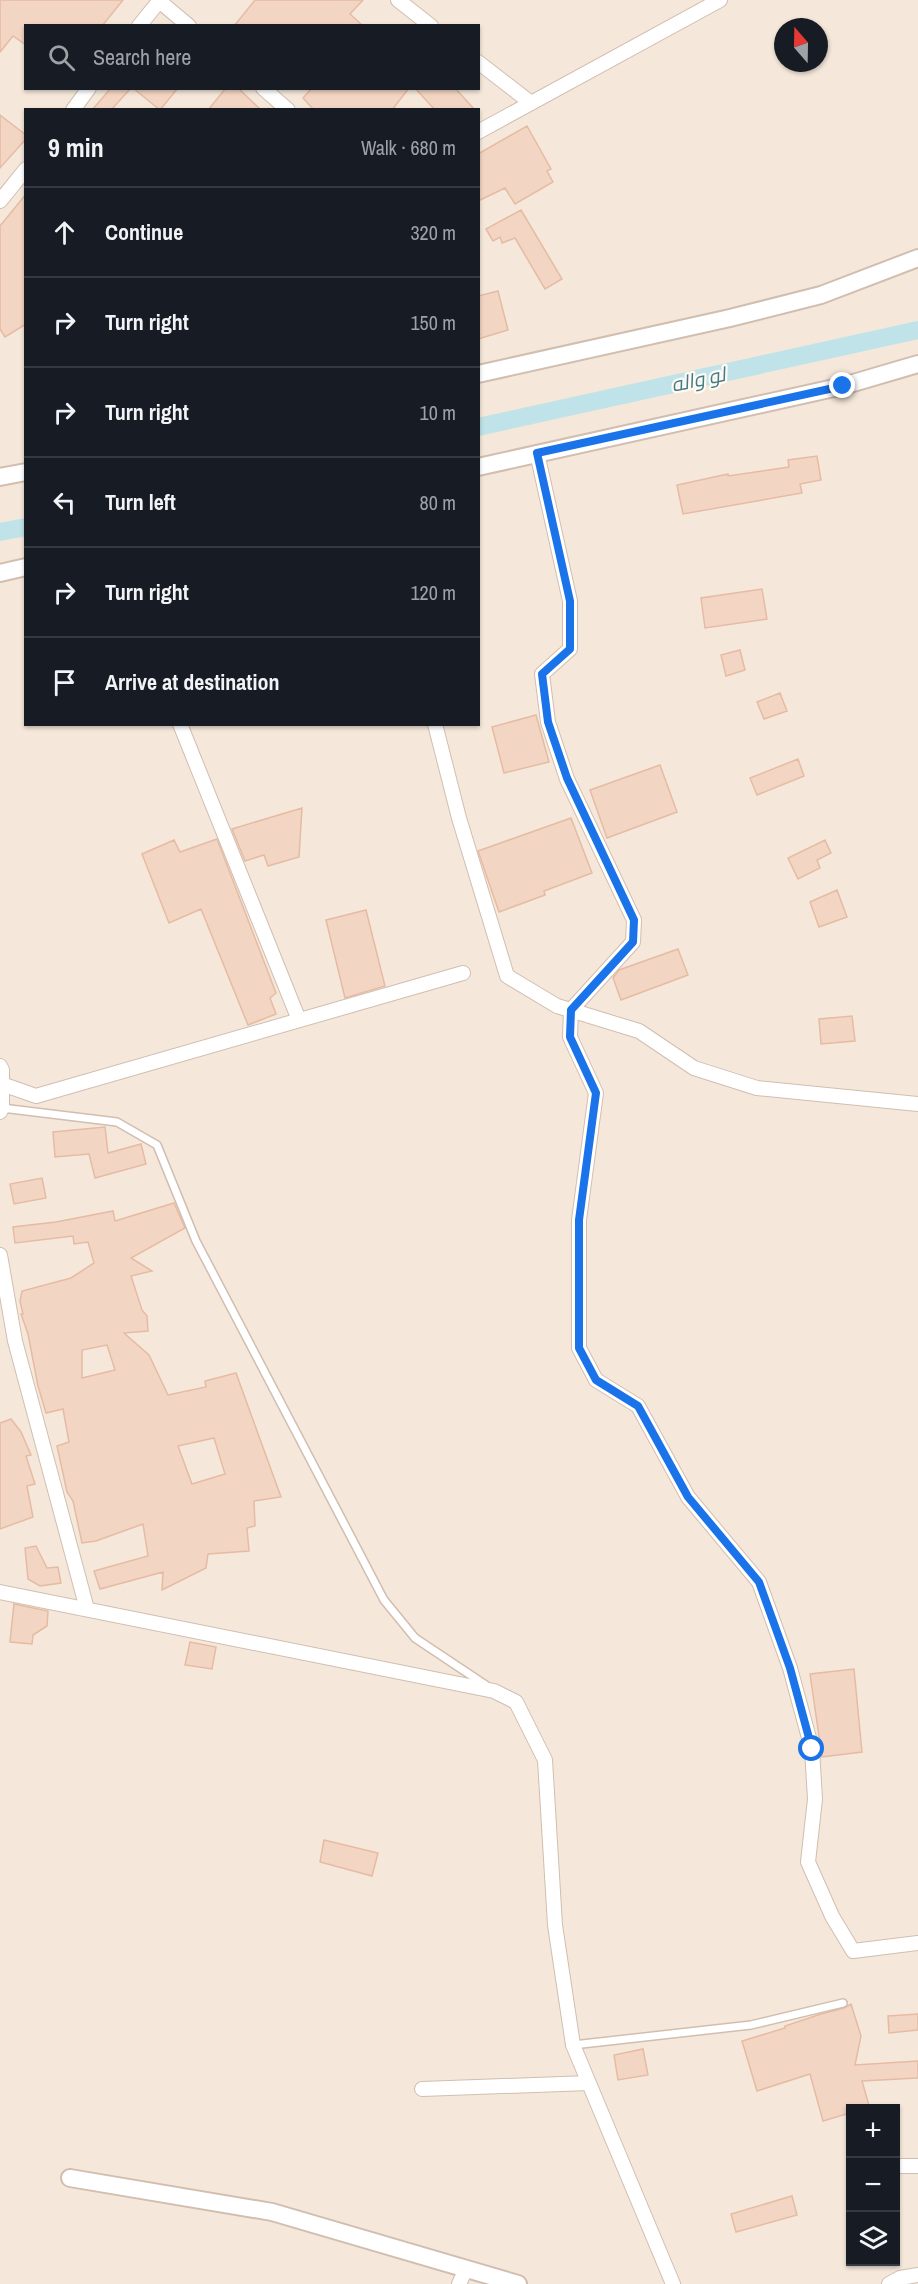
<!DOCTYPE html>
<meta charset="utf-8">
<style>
body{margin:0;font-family:"Archivo Narrow",Cairo,sans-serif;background:#20242c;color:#f1f3f6}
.controls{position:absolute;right:18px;bottom:18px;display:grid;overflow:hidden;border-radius:0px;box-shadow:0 2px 4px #0004}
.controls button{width:54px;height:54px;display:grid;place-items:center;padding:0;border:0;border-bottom:2px solid #363941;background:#171b24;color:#f1f3f6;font:30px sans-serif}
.compass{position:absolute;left:774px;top:18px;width:54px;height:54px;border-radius:50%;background:#171b24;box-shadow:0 2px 4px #0004;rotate:340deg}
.stop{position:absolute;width:18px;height:18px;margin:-14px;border:4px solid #1a73e8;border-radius:50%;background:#fff}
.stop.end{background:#1a73e8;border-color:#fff;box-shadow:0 2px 6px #0008}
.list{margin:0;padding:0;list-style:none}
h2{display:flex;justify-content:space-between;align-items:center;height:78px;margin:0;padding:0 24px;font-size:26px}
h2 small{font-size:20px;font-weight:400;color:#9ea1a6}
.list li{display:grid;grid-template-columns:39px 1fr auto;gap:18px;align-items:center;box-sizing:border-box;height:90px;padding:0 24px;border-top:2px solid #363941}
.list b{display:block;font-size:22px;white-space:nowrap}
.list em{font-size:20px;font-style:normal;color:#9ea1a6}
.icon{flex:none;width:33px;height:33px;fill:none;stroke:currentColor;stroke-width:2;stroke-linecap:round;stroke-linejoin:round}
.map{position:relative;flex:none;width:918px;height:2284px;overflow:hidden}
.search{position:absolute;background:#171b24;box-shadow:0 2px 4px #0004;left:24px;top:24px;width:456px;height:66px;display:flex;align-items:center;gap:15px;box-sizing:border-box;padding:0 21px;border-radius:0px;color:#9ea1a6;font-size:22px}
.panel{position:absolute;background:#171b24;box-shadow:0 2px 4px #0004;left:24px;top:108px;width:456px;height:618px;border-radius:0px}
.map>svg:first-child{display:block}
</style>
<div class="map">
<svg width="918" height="2284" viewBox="0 0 918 2284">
<rect width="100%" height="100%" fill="#fdf6ec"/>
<path fill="#f5e8da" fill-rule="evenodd" d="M0 0H918V2284H0ZM26 26H478V88H26ZM783 27H819V63H783ZM26 110H478V724H26ZM850 2108H896V2262H850Z"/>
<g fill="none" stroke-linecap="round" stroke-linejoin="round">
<path stroke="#bfe3e8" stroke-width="18" d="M478 427 918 330
M0 532 26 527"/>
</g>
<path fill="#f3d5c3" stroke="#e6bba3" stroke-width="1.5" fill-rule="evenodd" d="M0 0H123L102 26H26V45L13 36 0 52Z
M255 0H363L350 14 363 26H234Z
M111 88H131L111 110H92Z
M133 88H178L160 110Z
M226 88H238L261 110H208Z
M312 88H409L392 110H314L303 98Z
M415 88H455L475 110H435Z
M0 115 26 135V139L0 168Z
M527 126 551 169 547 171 553 182 515 204 505 188 478 201V154Z
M26 194V324L5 337 0 329V226Z
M521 210 562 279 545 289 515 238 502 243 500 237 493 241 486 229Z
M498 291 508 330 478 339V296Z
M817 456 821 480 800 484 802 493 683 514 677 485 728 474V476L789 467 788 460Z
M762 589 767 619 705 628 701 598Z
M740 650 745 670 726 676 721 655Z
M780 693 787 711 764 719 757 702Z
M536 715 549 762 504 773 492 727Z
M798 759 804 776 757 795 750 778Z
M660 765 677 812 607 838 590 790Z
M302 808 299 857 268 866 264 855 245 861 232 829Z
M571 818 592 873 544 891 545 895 499 912 478 851Z
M217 839 276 993 270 998 276 1014 248 1025 201 909 169 923 142 854 174 840 180 852Z
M825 840 831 853 817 860 820 868 798 879 788 858Z
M837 890 847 917 819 927 810 902Z
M366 910 385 986 345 998 326 920Z
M678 949 688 975 621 1000 613 978 619 970Z
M852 1016 855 1041 821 1044 819 1019Z
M105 1127 108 1153 141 1144 146 1164 95 1178 89 1154 55 1157 53 1132Z
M42 1178 46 1198 14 1204 10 1184Z
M174 1203 185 1228 131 1258 152 1271 131 1276 142 1310 147 1316 148 1331 124 1333 149 1355 168 1395 206 1387 205 1381 236 1373 281 1497 254 1501 255 1526 247 1528 249 1551 208 1554 206 1568 162 1590 163 1572 100 1589 94 1571 148 1556 143 1524 96 1541 82 1543 73 1501 67 1492 57 1446 69 1442 63 1409 46 1413 38 1386 28 1334 21 1314H23L20 1301 22 1291 71 1278 94 1263 88 1242 74 1244 73 1236 15 1243 13 1227 56 1222 113 1211 115 1221ZM107 1345 115 1370 82 1378V1350ZM214 1438 225 1474 192 1484 178 1446Z
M11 1419 21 1432 31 1455 26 1456 35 1484 27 1486 33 1517 0 1529V1423Z
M36 1546 47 1568 58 1567 61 1583 40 1586 28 1579 25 1548Z
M14 1604 48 1611 47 1626 33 1635 32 1644 10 1642Z
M190 1642 216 1647 212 1669 185 1665Z
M854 1669 862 1752 822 1757 810 1674Z
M324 1840 378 1853 372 1876 320 1862Z
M851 2004 861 2036 855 2065 918 2061V2078L862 2081 870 2109H850V2113L823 2121 810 2074 757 2091 742 2041 785 2028V2026L821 2014 844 2008Z
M918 2014V2030L889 2033 888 2016Z
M643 2049 648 2075 618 2080 614 2055Z
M792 2196 797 2215 736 2232 731 2214Z"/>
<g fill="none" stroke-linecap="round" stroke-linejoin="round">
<g stroke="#d1beb0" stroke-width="10">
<path id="service" d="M2 1108 117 1122 157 1145 196 1241 384 1600 415 1638 487 1686
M573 2045 751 2025 843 2003"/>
</g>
<g stroke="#d1beb0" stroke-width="16">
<path id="minor" d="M158 0 189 26
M398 0 431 26
M139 26 160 0
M478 62 531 103
M263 88 288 110
M73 110 89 88
M478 132 720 0
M0 201 26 169
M537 453 570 601V649L542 674 548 722 567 779 634 920 633 942 571 1010 570 1037 596 1093 579 1220V1348L596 1380 638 1406 688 1497 759 1582 790 1668 812 1749 815 1799 808 1862 832 1916 853 1951 918 1943
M180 724 299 1020
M435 724 459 818 507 976 557 1006 639 1031 694 1068 757 1088 918 1104
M0 1066 2 1070V1108L0 1112
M2 1084 36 1096 463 973
M0 1255 15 1341 87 1609
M0 1592 494 1691 516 1702 545 1760 555 1925 573 2045 673 2284
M422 2089 589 2083
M896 2166H918
M459 2284 466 2269
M889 2284 900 2278 918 2275"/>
</g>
<g stroke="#d1beb0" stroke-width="20">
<path id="tertiary" d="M478 374 730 318 821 295 918 258
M478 467 843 386 918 364
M0 477 26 472
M0 573 26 567
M70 2178 272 2212 518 2284"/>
</g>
<use href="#service" stroke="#fff" stroke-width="7"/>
<use href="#minor" stroke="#fff" stroke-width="14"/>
<use href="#tertiary" stroke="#fff" stroke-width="16"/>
</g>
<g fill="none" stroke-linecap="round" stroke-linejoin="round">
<path stroke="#1a73e8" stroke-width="8" d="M812 1749 790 1668 759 1582 688 1497 638 1406 596 1380 579 1348V1220L596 1093 570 1037 571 1010 633 942 634 920 567 778 548 722 542 674 570 649V601L537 453 843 386"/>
</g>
<g text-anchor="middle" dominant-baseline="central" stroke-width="4.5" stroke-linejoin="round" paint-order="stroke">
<g font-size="20" font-style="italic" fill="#437c86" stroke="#fffaf3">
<text transform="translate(698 379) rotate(-12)">لو واله</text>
</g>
</g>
</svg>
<div class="controls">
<button>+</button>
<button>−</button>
<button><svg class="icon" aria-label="layers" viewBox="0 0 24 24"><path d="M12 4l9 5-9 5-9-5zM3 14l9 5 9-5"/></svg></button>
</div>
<svg class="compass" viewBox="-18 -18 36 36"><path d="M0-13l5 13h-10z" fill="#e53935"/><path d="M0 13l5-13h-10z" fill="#9ea1a6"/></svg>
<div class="stop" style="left:812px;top:1749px"></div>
<div class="stop end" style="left:843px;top:386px"></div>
<div class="search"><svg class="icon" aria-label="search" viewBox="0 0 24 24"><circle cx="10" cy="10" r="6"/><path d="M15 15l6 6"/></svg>Search here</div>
<section class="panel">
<h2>9 min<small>Walk · 680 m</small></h2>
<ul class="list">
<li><svg class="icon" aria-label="ahead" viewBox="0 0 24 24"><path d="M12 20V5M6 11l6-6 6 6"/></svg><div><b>Continue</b></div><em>320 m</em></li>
<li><svg class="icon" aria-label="right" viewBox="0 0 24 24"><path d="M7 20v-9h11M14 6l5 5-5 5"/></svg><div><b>Turn right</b></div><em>150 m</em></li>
<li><svg class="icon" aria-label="right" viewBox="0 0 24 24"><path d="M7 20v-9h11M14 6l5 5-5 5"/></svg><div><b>Turn right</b></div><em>10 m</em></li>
<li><svg class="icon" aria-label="left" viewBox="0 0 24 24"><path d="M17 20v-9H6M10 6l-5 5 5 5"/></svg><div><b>Turn left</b></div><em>80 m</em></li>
<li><svg class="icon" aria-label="right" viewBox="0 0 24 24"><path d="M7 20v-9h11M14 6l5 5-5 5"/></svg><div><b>Turn right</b></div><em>120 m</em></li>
<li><svg class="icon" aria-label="arrive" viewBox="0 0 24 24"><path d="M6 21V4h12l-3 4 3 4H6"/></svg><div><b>Arrive at destination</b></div></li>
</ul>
</section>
</div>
